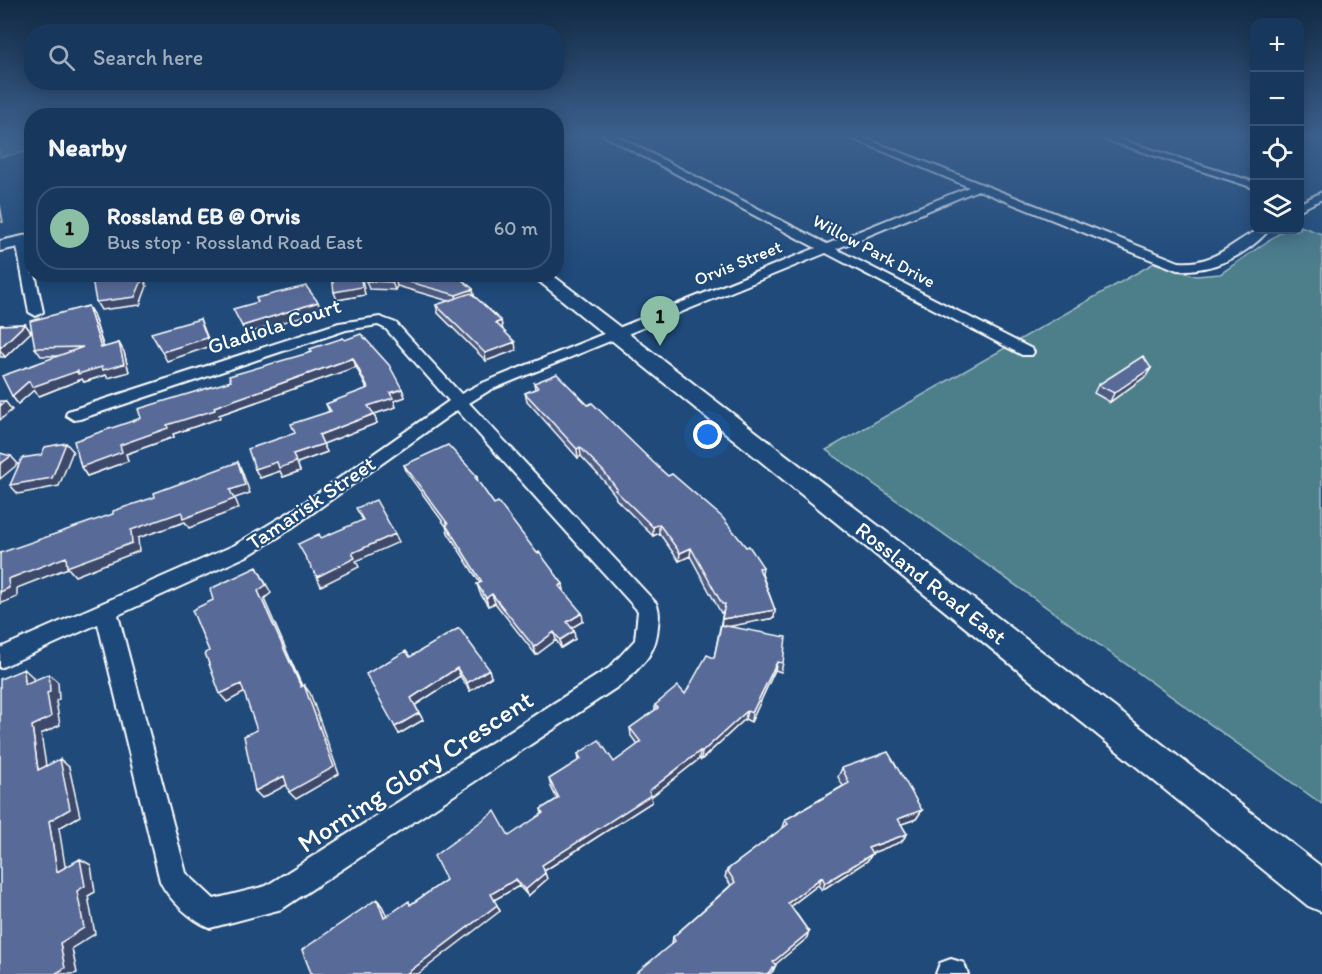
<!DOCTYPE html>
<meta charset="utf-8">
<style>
body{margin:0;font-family:Itim,sans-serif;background:#203f62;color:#f1f3f6}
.controls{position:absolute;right:18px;top:18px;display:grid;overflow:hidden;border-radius:12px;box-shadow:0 3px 15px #0003}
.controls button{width:54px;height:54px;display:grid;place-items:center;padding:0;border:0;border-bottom:2px solid #365272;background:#17385c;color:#f1f3f6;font:30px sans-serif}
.you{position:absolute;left:708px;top:435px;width:21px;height:21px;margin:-15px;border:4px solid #fff;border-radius:50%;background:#1a73e8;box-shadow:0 0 0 9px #1a73e833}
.badge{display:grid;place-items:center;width:39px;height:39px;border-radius:50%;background:#8abfa5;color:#111;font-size:20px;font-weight:700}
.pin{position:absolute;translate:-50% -50px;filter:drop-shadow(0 2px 3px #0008)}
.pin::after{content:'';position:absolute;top:32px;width:21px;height:18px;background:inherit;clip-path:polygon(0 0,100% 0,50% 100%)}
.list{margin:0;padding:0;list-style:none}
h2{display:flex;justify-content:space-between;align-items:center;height:78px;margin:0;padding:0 24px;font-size:26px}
h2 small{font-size:20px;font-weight:400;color:#9eacbb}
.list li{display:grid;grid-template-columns:39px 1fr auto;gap:18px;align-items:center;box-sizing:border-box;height:84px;margin:0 12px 12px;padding:0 12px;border:2px solid #365272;border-radius:24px}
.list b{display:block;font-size:22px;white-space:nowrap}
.list p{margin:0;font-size:20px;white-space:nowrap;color:#9eacbb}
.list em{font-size:20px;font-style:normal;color:#9eacbb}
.icon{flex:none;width:33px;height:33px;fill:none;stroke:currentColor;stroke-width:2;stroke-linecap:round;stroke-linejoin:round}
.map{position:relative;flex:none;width:1322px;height:974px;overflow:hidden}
.search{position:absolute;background:#17385c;box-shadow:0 3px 15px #0003;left:24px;top:24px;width:540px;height:66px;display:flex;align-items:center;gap:15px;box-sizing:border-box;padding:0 21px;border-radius:24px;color:#9eacbb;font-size:22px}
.panel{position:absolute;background:#17385c;box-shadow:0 3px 15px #0003;left:24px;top:108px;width:540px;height:174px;border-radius:24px}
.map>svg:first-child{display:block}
</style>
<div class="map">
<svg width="1322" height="974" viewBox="0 0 1322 974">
<rect width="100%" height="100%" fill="#1f4a7a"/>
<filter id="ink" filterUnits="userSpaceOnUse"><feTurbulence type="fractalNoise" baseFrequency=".0167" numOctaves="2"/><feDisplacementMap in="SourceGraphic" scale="12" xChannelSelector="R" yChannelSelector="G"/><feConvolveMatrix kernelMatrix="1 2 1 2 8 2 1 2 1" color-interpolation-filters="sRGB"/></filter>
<g filter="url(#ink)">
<path fill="#4d7f8b" stroke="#a6bfc5" stroke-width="1.5" d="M0 135H31V151L0 157Z
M1300 226 1322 234V804L826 450 1154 263 1196 276 1220 274 1284 230H1300Z"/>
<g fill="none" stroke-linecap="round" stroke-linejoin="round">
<g stroke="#fff" stroke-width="4">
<path id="street" d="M603 135H615L827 244 969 187 844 135H857L1179 262C1224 266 1242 227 1269 230 1246 256 1212 272 1177 270L978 190 836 249 1032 349 1034 352 1032 355H1022L826 253 490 390 469 403 656 603C660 611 659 618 658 626 656 654 643 663 625 682L282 909 210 928C192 921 168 899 160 881L98 624 0 668V648L235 545 298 507 449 401 386 329 378 325 346 330 80 419 74 420 66 415 68 411 339 323 380 317 396 323 461 394 480 384 816 248ZM457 410 638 611 635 640 609 668 266 886 214 899 186 873 118 615 249 555 280 536Z
M1091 135H1106L1254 182V188Z
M1322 192V199L1300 210V203Z
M22 237 28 241 32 274H35L43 312 36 316 29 312 16 241Z
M951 959 964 963 968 974H936L940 963Z"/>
</g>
<g stroke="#fff" stroke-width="4">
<path id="secondary" d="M32 234V244L0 251V241Z
M530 274H551L1322 867V912L1308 906Z"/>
</g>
<use href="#street" fill="#1f4a7a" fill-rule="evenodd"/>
<use href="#secondary" fill="#1f4a7a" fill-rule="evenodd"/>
</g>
<path fill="#4d5b83" stroke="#fff" stroke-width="1.5" d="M339 274H455L473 289 474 296 501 321 502 330 516 350 486 361 438 313 436 305 449 301 397 286 395 290 369 289 366 281 369 278 361 276 365 295 337 300Z
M93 314 104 348 119 343 124 352 129 372 108 378 106 375 84 382 82 379 39 396 34 390 18 404 12 396 58 356H41L35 348Z
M25 324 31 332 5 357H0V325Z
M343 338 402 389 405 397 394 401 396 407 374 414 377 423 323 444 327 452 297 463 300 471 283 477 280 471 260 478 255 469 295 433 329 411 326 404 367 389 356 367 219 415 220 418 173 434 174 437 126 454 128 461 87 476 81 467 141 418 231 381 312 352Z
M1151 368 1146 376 1110 402 1094 393 1098 385Z
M534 383 588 405 659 468 763 567 762 574 775 610 774 618 728 626 783 663 781 672 775 670 751 722 745 719 701 760 699 759 651 797 652 802 544 871 547 879 528 896 519 886 494 900 500 911 309 974 382 906 387 916 411 904 542 814 541 809 557 799 551 787 549 779 579 761 578 754 614 762 638 745 631 736 630 728 655 710V705L685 694 714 658 723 612 721 613 690 556 679 561 659 533 653 536 616 499 615 495 604 481 581 456 578 458 527 401 525 393 535 389Z
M404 465 477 476 478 482 494 504 563 584 564 592 583 621 571 628 574 631 575 639 561 648 556 640 536 655 495 603 488 606 480 593 477 584 480 583 448 533 446 526 407 473Z
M410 657 491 677 470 691 460 676 415 705 423 720 399 734Z
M842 768 922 810 916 819 901 824 907 834 901 842 872 853V854L867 861 822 890 818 885 791 906 809 932 806 939 775 964 773 971 672 943 673 937 731 885 725 877 727 870 783 828 785 820 843 786 838 777Z"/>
<path fill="#3e4a6a" stroke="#fff" stroke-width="1.5" d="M0 205 3 222H0Z
M79 274H91L80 277Z
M142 274 147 286 140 305 101 310 96 302Z
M361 274 365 295 337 300 334 292Z
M395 278 397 286 395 290 392 282Z
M473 289 474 297 458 303 456 295Z
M318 302 321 310 246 334 242 326Z
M88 306 93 314 106 357 101 348Z
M200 319 211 346 167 361 162 352Z
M501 321 503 330 497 332 496 323Z
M25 324 31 332 5 357 0 350V348Z
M515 342 516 350 486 361 485 353Z
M119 343 124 352 129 372 108 378 106 375 84 382 82 379 39 396 34 390 18 404 12 396 29 381Z
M353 358 356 367 219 415 220 418 173 434 174 437 126 454 128 461 87 476 81 467 120 445 167 425 214 407Z
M1151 368 1146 376 1110 402 1114 393Z
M402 389 405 397 394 401 396 407 371 415 368 406 390 393Z
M5 401 12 410 0 420V406Z
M374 414 377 423 323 444 319 435Z
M66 443 73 451 59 486 18 494 10 485Z
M323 444 327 452 297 463 300 471 283 477 280 471 260 478 255 469 293 454Z
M580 447 581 456 578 458 577 449Z
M11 456 18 464 0 479V464Z
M238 462 242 471 250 493 235 498 239 508 189 528 185 522 138 538 139 551 75 576 68 568 17 588V597L0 604V592L8 579 230 490Z
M659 524V533L653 536V527Z
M395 534 399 542 356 561 359 567 321 586 317 577 352 553Z
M691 548 690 556 679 561 680 553Z
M257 567 271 593 264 599 306 695 301 687 258 591Z
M563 584 564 592 560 595 559 586Z
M492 594 495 603 488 606 486 598Z
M775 610 774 618 721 628 722 619Z
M582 613 583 621 568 630 567 622Z
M574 631 575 639 561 648 560 640Z
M554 632 556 640 536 655 534 647Z
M777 662 775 670 751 722 752 713Z
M457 668 460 676 414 706 411 698Z
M24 669 33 677 34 692 25 684Z
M489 669 491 677 470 691 467 683Z
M49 674 58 682 59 699 56 701 60 725 41 734 48 778 38 770 32 726 47 693Z
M241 684 247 691 227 702 220 694Z
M304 685 310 693 339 774 296 799 289 792Z
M747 711 745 719 701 760 702 752Z
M419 713 423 720 399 734 395 727Z
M700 751 699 759 651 797 652 802 544 871 542 865 649 791Z
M60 759 69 767 80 816 59 828 67 878 57 872 49 821Z
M284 776 290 783 262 798 255 791Z
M922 810 916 819 893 827 898 819Z
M907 834 901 842 864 856 868 848Z
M872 854 867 861 822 890 825 883Z
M80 859 91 865 95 892 88 896 95 934 72 948 77 973 74 974H55L60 943 77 891Z
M545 873 547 879 528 896 525 890Z
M822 877 818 885 785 910 788 903Z
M516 879 519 886 494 900 491 894Z
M377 899 382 906 390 924 384 918Z
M497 905 500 911 418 974H406Z
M809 932 806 939 771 968 773 962Z
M776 965 773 971 770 974H767Z"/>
<path fill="#596a98" stroke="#fff" stroke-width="1.5" d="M91 274H141L143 278 135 297 96 302Z
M339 274H360L362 287 334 292 332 276Z
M372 274H455L473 289 456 295 395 278 392 282 366 281Z
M306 286 318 302 242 326 233 309 258 302 256 298Z
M471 293 501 321 496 323 515 342 485 353 436 305Z
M88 306 101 348 119 343 124 364 103 370 102 367 78 374V371L32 387 29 381 12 396 2 376 83 347 35 348 30 321Z
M200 319 207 338 162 352 151 333Z
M25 324 0 348V325Z
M361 334 389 365 402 389 390 393 393 398 368 406 374 414 319 435 323 444 293 454 296 462 279 468 277 462 255 469 248 449 295 433 291 424 331 411 326 404 368 388 353 358 214 407 215 410 167 425 168 428 120 445 122 452 81 467 74 441 141 418 138 409 231 381 229 376 312 352 310 349 343 338 345 340Z
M1143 356 1151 368 1114 393 1098 385Z
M557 374 588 405 592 403 659 468 668 476 672 474 722 517 746 547 749 546 763 567 759 568 775 610 722 619 725 604H722L691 548 680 553 659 524 653 527 615 490 617 489 604 472 580 447 577 449 525 393 538 388 534 383Z
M0 401H5L0 406Z
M66 443 52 478 10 485 22 458 41 455 45 447Z
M448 445 477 476 475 477 494 504 498 502 537 553 539 552 563 584 559 586 582 613 567 622 574 631 560 640 554 632 534 647 492 594 486 598 477 584 482 582 446 525 448 524 404 465Z
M0 453 11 456 0 464Z
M238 462 245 485 230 490 234 499 183 519 182 512 131 530 132 543 67 567 66 557 8 579 9 588 0 592V553L113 514V511L155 497 154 493Z
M376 500 395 534 352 553 355 558 317 577 298 544 319 534 321 538 363 520 356 508Z
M257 567 266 585 258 591 301 687 304 685 334 767 289 792 284 776 255 791 244 736 257 730 241 684 220 694 205 653 209 651 192 610 213 600 210 589Z
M721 625 786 637 783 663 777 662 752 713 747 711 702 752 700 751 649 791 651 795 542 865 545 873 525 890 516 879 491 894 497 905 406 974H309L311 973 302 950 377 899 384 918 409 901 410 905 446 880 434 856 495 811 509 836 543 813 541 809 559 798 549 779 581 759 578 754 599 740 614 762 641 742 630 728 658 708 655 705 678 686 685 694 707 655 714 658Z
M459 628 489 669 467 683 457 668 411 698 419 713 395 727 366 674 406 651 410 657Z
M24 669 25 684 49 674 50 692 47 693 51 717 32 726 38 770 60 759 70 809 49 821 57 872 80 859 85 886 77 891 84 928 60 943 65 968 55 974H0V679Z
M888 752 922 810 898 819 907 834 868 848 872 854 825 883 822 877 788 903 809 932 773 962 776 965 767 974H635L675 941 673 937 735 882 727 870 788 824 785 820 849 783 842 768Z"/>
</g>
<linearGradient id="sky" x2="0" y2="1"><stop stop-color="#112943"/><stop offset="0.5" stop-color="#3c608d"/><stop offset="1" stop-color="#3c608d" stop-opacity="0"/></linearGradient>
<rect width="1322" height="272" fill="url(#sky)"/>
<g text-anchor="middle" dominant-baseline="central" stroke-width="4.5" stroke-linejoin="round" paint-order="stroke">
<g font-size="18" fill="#fff" stroke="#1f4a7a">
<text transform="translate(874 251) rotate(28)">Willow Park Drive</text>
<text transform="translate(738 263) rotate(-22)">Orvis Street</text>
</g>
<g font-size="22" fill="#fff" stroke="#1f4a7a">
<text transform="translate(274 326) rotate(-18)">Gladiola Court</text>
<text transform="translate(311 503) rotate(-34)">Tamarisk Street</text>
<text transform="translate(931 583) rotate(38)">Rossland Road East</text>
</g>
<g font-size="27" fill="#fff" stroke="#1f4a7a">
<text transform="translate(415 771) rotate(-33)">Morning Glory Crescent</text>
</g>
</g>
</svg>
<div class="controls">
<button>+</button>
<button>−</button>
<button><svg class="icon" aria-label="locate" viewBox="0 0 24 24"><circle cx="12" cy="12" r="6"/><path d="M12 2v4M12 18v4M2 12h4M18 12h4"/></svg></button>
<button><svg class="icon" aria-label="layers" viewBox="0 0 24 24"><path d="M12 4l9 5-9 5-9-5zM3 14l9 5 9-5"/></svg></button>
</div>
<div class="you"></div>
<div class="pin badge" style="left:660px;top:346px">1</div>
<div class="search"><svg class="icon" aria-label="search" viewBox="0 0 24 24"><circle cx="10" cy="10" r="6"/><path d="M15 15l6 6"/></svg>Search here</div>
<section class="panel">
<h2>Nearby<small></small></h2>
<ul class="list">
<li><span class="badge">1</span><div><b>Rossland EB @ Orvis</b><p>Bus stop · Rossland Road East</p></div><em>60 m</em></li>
</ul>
</section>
</div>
